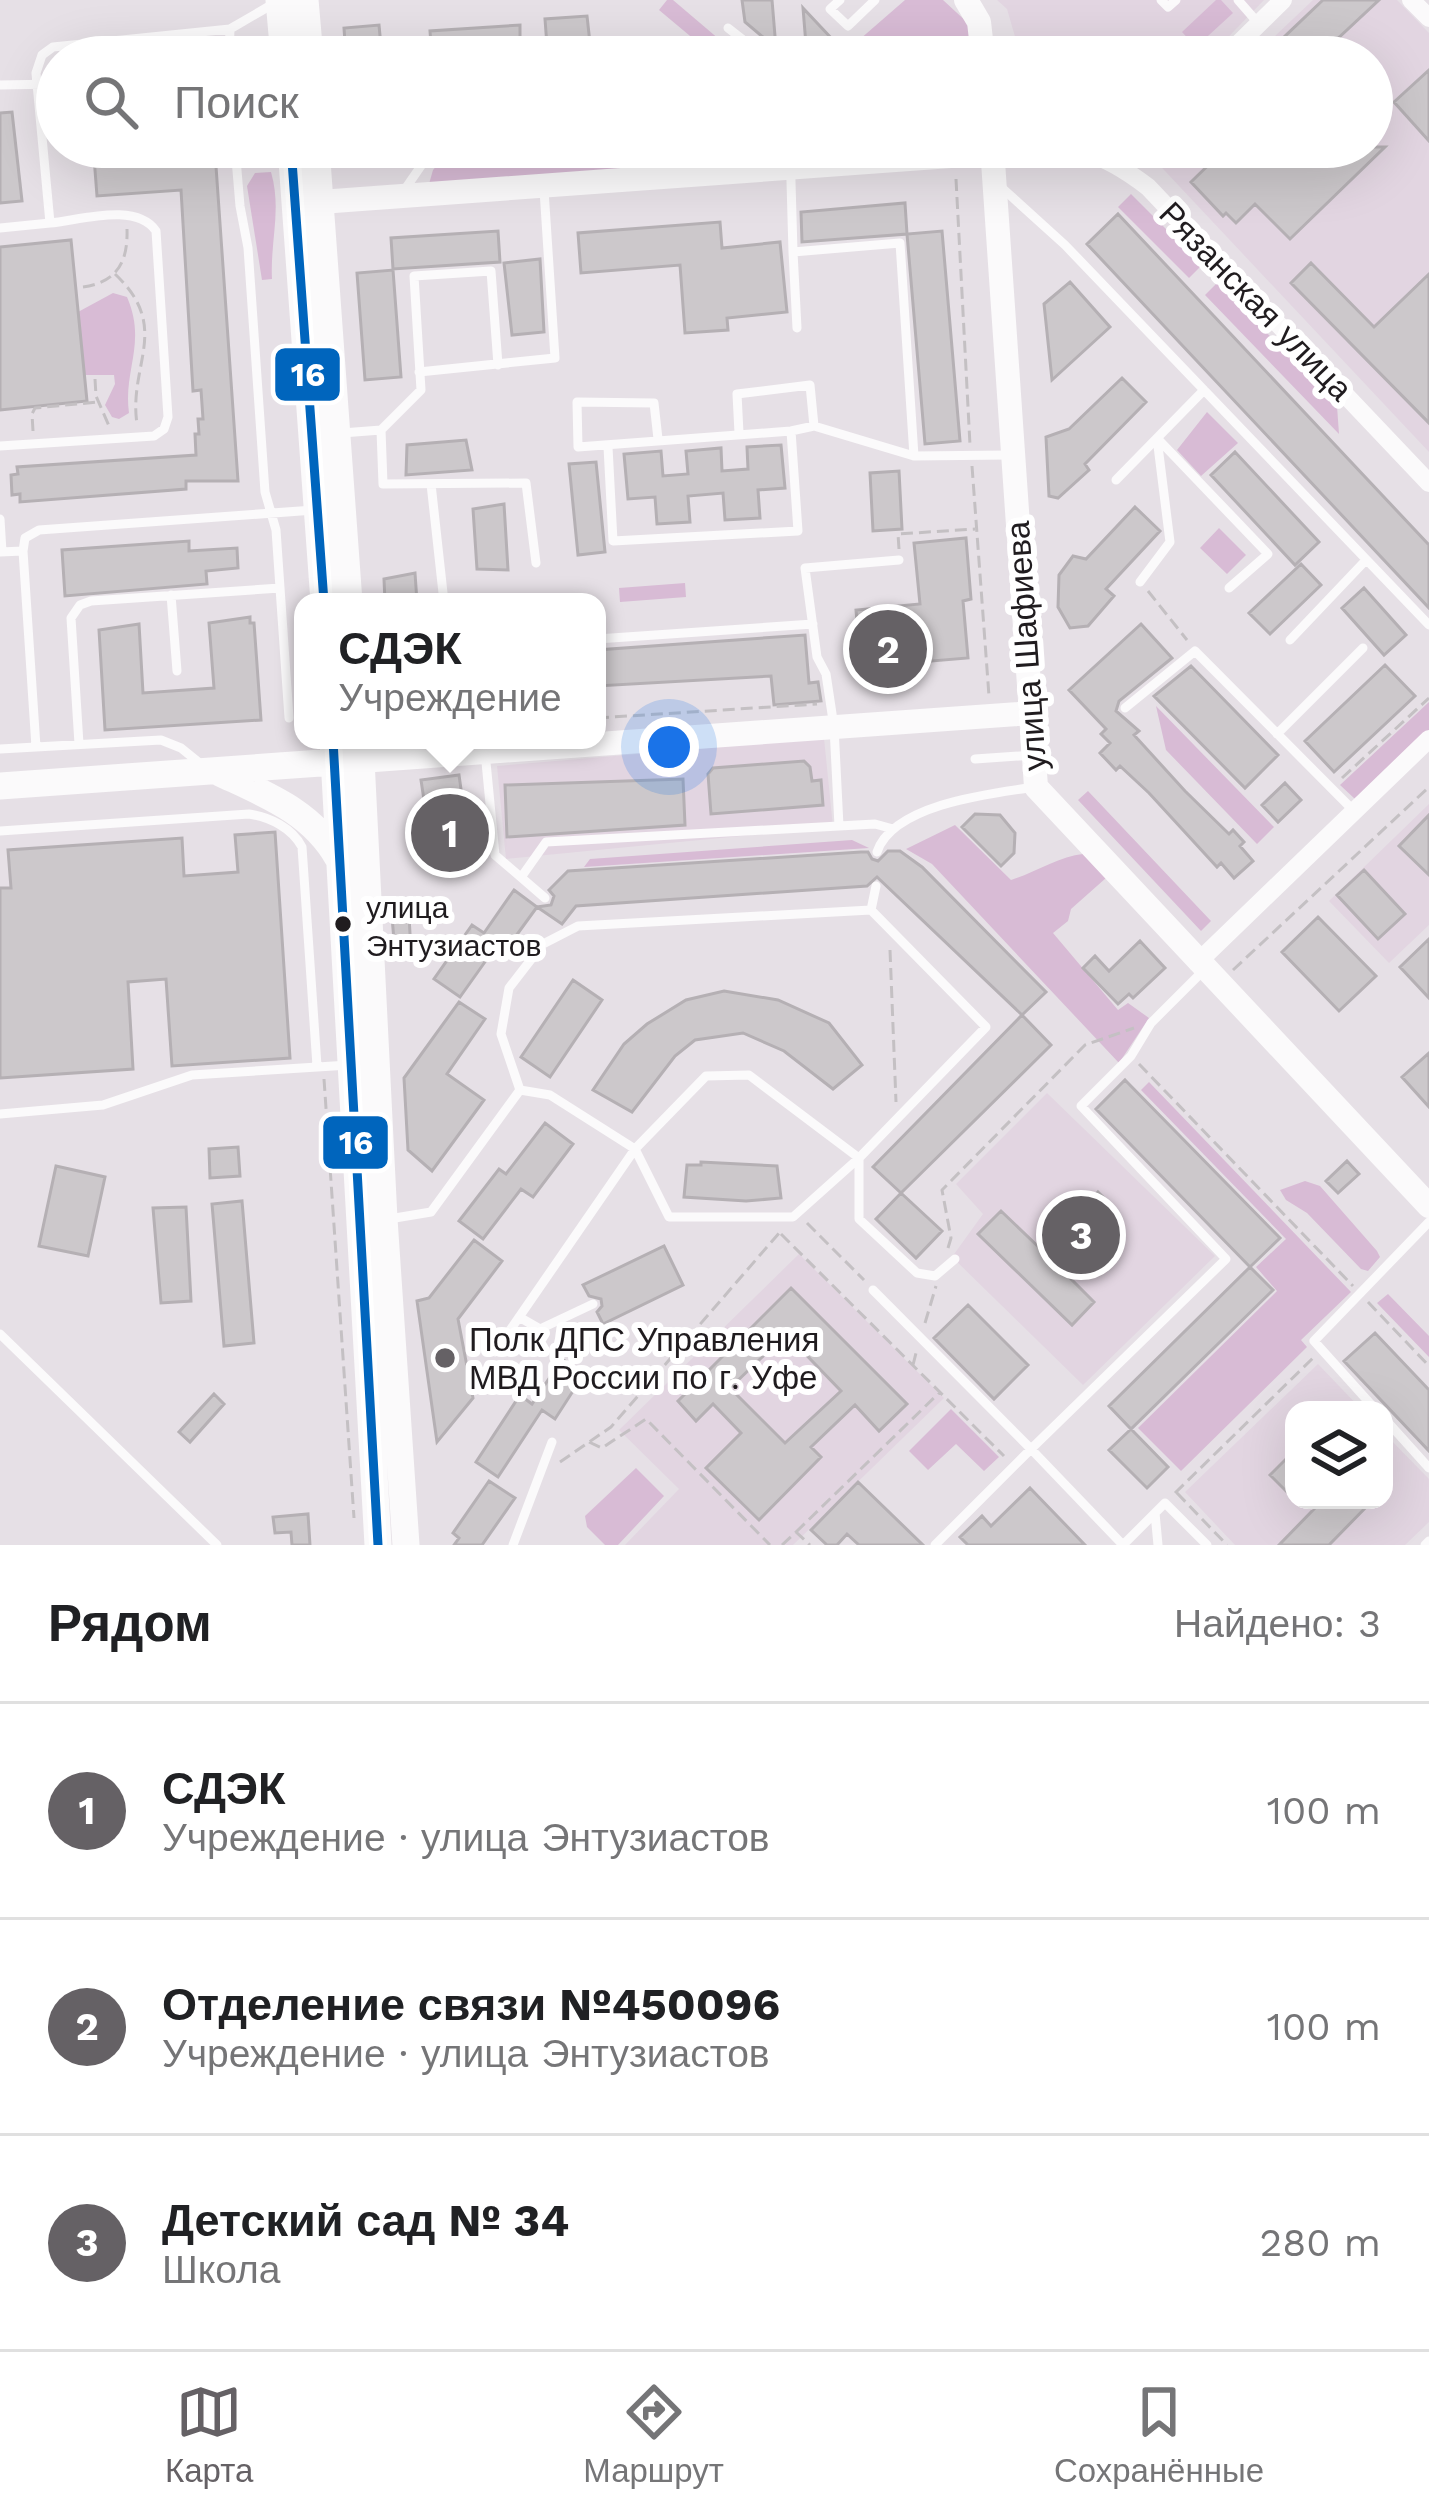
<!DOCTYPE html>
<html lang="ru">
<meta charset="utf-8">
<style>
body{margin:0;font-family:"Work Sans",sans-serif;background:#f2f2f2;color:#202124}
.controls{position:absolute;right:36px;bottom:36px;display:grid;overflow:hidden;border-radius:24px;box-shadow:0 12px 48px #0002}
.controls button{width:108px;height:108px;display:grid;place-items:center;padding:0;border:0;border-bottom:3px solid #e0e0e0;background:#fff;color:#202124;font:60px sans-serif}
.you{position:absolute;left:669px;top:747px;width:42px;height:42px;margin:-30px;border:9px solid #fff;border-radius:50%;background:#1a73e8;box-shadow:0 0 0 18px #1a73e833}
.badge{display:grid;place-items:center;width:78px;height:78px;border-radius:50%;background:#656165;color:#fff;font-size:39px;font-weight:700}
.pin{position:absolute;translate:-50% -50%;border:6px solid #fff;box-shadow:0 3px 12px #0006}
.popup{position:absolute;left:294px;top:593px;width:312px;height:156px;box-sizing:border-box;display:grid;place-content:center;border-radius:24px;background:#fff;filter:drop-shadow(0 3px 9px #0005);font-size:39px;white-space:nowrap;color:#757577}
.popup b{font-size:45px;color:#202124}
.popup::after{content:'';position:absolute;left:50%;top:100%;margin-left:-24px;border:24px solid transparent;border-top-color:#fff}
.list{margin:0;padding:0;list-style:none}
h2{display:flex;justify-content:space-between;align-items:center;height:156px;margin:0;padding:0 48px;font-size:51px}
h2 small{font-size:39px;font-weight:400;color:#757577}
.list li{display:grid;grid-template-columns:78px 1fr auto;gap:36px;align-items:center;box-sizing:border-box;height:216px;padding:0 48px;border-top:3px solid #e0e0e0}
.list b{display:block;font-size:45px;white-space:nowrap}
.list p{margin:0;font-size:39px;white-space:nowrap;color:#757577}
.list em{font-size:39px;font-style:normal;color:#757577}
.icon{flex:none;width:66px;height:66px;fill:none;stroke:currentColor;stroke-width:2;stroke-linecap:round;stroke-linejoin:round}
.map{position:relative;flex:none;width:1429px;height:1545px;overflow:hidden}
.search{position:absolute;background:#fff;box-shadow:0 12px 48px #0002;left:36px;right:36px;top:36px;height:132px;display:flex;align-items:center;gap:30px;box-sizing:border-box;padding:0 42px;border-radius:66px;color:#757577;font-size:45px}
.sheet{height:804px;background:#fff}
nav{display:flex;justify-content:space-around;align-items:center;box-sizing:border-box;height:168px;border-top:3px solid #e0e0e0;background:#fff;font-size:33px;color:#757577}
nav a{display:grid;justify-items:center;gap:6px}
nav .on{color:#656165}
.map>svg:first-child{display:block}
</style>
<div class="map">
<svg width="1429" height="1545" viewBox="0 0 1429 1545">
<rect width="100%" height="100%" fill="#e6e0e6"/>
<path fill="#e2d5e1" d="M997 0H1264L1209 57H1028L1018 47 1007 9Z
M1313 0H1397L1429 33V452L1149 154 1157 147H1372V57H1253Z
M824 738 833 827 506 859 497 766Z
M1429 804V925L1389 963 1329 901Z
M1047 1093 1215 1256 1083 1385 952 1257 983 1214 956 1184Z
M799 1254 944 1398 793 1545H625L679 1489 619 1430Z
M1318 1364 1362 1410H1294V1500H1384V1433L1429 1479V1522L1405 1545H1235L1185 1492Z"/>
<path fill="#d8bbd5" d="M667 0H673L740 57H704L708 51 659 10Z
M905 0H943L969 24 970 57H899L889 42 870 57 859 40Z
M1216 0H1221L1233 13 1196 47 1182 32Z
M453 147H717L720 163 429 184 433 170Z
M271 172C282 210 270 241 272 279L262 280 247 186 255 173Z
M1131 194 1202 265 1189 278 1118 207Z
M1218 282 1337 406 1339 434 1205 295Z
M113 293 127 297C147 343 123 370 129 413L119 419 112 417 105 405 115 384 114 375H85L78 312Z
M1207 412 1238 443 1201 476 1177 450Z
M1219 528 1246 555 1227 574 1200 548Z
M685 583 686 597 620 602 619 588Z
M1429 702V730L1355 799 1340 785Z
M1156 706 1274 827 1257 844 1166 750Z
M1088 791 1211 921 1201 931 1078 800Z
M955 825 1011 880C1034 873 1060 856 1083 854L1106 878 1071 909 1068 921 1053 933 1118 1010 1128 1003 1149 1018 1119 1063 932 864 906 849Z
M852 840 869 848 584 867 590 859Z
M1149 1082 1351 1292 1301 1340 1307 1347 1181 1471 1138 1428 1277 1291 1256 1267 1286 1239 1141 1090Z
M1305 1181 1320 1186 1377 1251 1380 1257 1368 1271 1361 1269 1307 1213 1286 1200 1280 1190Z
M1388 1294 1429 1336V1357L1377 1303Z
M951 1409 999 1457 984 1471 956 1444 928 1470 909 1451Z
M636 1468 664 1496 618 1545H605L587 1527 585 1516Z"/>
<path fill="#ccc8cb" stroke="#b5b0b4" stroke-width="3" fill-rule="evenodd" d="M742 0H772L776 48 745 22Z
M1323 0H1379L1318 57H1263Z
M803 8 849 57H807Z
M587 16 590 43 547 46 545 19Z
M379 25 382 57H346L344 28Z
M520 25V39L501 57H432L430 31Z
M1429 70V141L1394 102Z
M12 112 22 201 0 203V113Z
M1227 147H1385L1290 239 1255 204 1236 223 1226 213 1223 216 1191 182Z
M178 151 179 155 215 152 238 481H186V489L20 502V494L12 495 11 475 18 474 17 467 196 455 195 434H199L198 419H203L201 390 193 391 181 190 97 196 94 157Z
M905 203 907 234 802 242 801 212Z
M1118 214 1429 545V608L1087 244Z
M720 222 722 248 780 242 787 312 727 318 728 330 685 333 680 265 581 273 578 233Z
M498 231 500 262 393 269 391 238Z
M942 231 960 441 925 444 907 234Z
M71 240 87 401 0 410V247Z
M540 259 544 332 512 335 504 263Z
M1311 263 1374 327 1429 274V423L1291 283Z
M393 270 401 377 365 380 357 273Z
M1070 282 1110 327 1052 380 1044 304Z
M1122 378 1146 402 1085 464 1089 470 1058 498 1049 496 1046 437 1069 429Z
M466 440 472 470 406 475 407 445Z
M781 445 785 488 758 490 760 518 725 520 723 493 688 496 690 522 657 524 655 497 628 499 624 454 661 451 663 476 688 474 686 451 721 448 722 471 748 469 747 447Z
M1235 452 1319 542 1295 565 1211 475Z
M596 462 605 552 578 555 569 464Z
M899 471 902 529 873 531 870 473Z
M504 504 508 570 477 569 473 509Z
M1135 507 1160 531 1106 589 1114 596 1088 626 1070 628 1058 607 1059 575 1073 556 1086 559Z
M966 538 971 599 963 601 968 658 861 667 856 610 920 604 914 543Z
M189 541V551L237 548 238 568 206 571 207 584 65 596 62 550Z
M1301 564 1321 585 1270 634 1249 613Z
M415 573 417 602H385L384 579Z
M1364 588 1406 635 1384 655 1342 608Z
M250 617V623H254L261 720 105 730 99 630 139 624 143 693 214 688 209 623Z
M1141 624 1172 658 1119 701 1116 711 1139 731 1134 735 1185 791 1229 834 1233 830 1244 842 1240 846 1253 861 1234 878 1221 863 1217 867 1149 793 1120 766 1116 770 1100 753 1110 743 1101 734 1106 729 1069 690Z
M805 635 809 683 818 682 821 701 774 705 771 676 597 686V650Z
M1385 665 1415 696 1334 772 1305 741Z
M1191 666 1278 755 1245 788 1154 696Z
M804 761 810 767 812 781 821 780 823 805 711 814 708 774 713 768Z
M459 775 465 818 477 816 481 843 412 852 408 823 427 820 421 780Z
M683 779 685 825 507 837 505 785Z
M1285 783 1301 800 1278 822 1262 805Z
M975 814 1000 815 1015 833 1014 853 1001 866 962 827Z
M1429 815V875L1399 846Z
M275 832 290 1058 172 1066 166 979 128 982 133 1069 0 1078V888H11L8 850 182 838 184 876 238 872 235 835Z
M888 851H900L922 867 1046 992 1022 1015 877 877 867 886 576 906 562 924 537 907 551 905 554 896 549 890 568 871 861 852H868L872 859 878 861Z
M1364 870 1405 914 1378 939 1337 895Z
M514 890 537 907 505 951 497 945 460 997 434 979 472 925 484 933Z
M409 916 411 951 395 952 392 917Z
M1318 917 1376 976 1339 1011 1282 952Z
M1429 939V998L1400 967Z
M1140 941 1165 968 1133 998 1129 994 1118 1004 1083 968 1095 956 1109 971Z
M573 980 602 1000 550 1077 521 1057Z
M724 991 778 1000 829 1023 862 1065 833 1089 784 1051 743 1033 695 1040 675 1056 632 1112 593 1090 624 1044 647 1024 686 1000Z
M459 1002 485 1019 447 1074 484 1100 432 1171 408 1150 404 1078Z
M1022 1015 1051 1045 901 1193 873 1167Z
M1429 1053V1107L1402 1077Z
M1125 1080 1280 1238 1250 1267 1096 1109Z
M545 1123 573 1144 533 1197 521 1189 483 1239 459 1221 499 1169 506 1174Z
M238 1147 240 1176 210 1178 209 1149Z
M1347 1161 1359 1174 1338 1193 1326 1181Z
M701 1162 777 1166 781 1198 746 1201 684 1197 687 1165H701Z
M56 1166 105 1177 88 1256 39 1246Z
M1098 1192 1109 1203 1103 1210 1108 1215 1058 1266 1094 1302 1072 1325 978 1234 1001 1211 1048 1256 1065 1239 1052 1226 1085 1193 1091 1200Z
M901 1193 942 1231 916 1258 876 1219Z
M242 1201 254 1343 224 1346 212 1204Z
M186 1207 191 1301 161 1303 153 1208Z
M474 1240 502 1261 458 1319 473 1398 437 1442 417 1301 429 1298Z
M664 1246 683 1285 603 1324 597 1312 602 1306 601 1299 589 1296 583 1285Z
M1250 1267 1273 1290 1131 1429 1109 1406Z
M791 1288 907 1404 879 1431 855 1405 811 1447 821 1457 759 1520 706 1468 741 1433 713 1404 696 1421 678 1401ZM786 1334 841 1391 785 1443 730 1388Z
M968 1305 1028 1365 994 1399 934 1338Z
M1375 1333 1429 1390V1451L1344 1361Z
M562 1359 584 1374 555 1419 542 1410 498 1477 476 1462 520 1395 532 1404Z
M214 1394 224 1404 190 1442 179 1432Z
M1131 1429 1168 1467 1147 1488 1109 1450Z
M1294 1451V1499L1270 1475Z
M489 1481 515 1498 482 1545H454L459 1538 453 1533Z
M858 1482 923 1545H859L847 1534 837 1545H827L811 1530Z
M1030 1488 1085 1545H968L960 1537 982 1516 991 1526Z
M1305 1500H1373L1329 1545H1279L1314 1509Z
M308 1514 310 1545H292L291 1532 275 1533 273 1517Z"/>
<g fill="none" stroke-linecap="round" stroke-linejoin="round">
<path stroke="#c4c0c3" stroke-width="3" stroke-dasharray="12 6" stroke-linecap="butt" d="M956 179 970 445
M115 274C172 328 128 364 137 424
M83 287C118 282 128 261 127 229
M95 379 96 396 109 426
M33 431 32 414 35 408 98 402
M972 466 989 696
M899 549 898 534 975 529
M1148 591 1187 640
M597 718 817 704
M1342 778 1429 698
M890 950 896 1102
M1233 970 1429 787
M1139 1064 1353 1286
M324 1079 354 1518
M807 1223 864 1280
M781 1234 1004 1456
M948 1248 951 1238 942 1190 1085 1045 1134 1028
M1368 1302 1429 1366
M925 1323 936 1286
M913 1365 917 1349
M589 1442 602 1448 646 1419 770 1545
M560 1462 611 1427 780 1232
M1175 1493 1314 1357
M1177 1493 1227 1545
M796 1532 940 1392
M782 1545 796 1532 810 1545"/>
<path stroke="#fbfafb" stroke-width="9" d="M840 0 830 9 848 26 875 0
M1161 0 1168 7 1176 0
M1238 0 1259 24
M728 28 765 57
M229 57 230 29
M0 85 57 84
M235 147 240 206 248 248 265 492 276 530 289 718
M731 147 751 168
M790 147 793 252
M1001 187 1065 245 1429 625
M403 192 434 147
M0 228 50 223 36 73 42 55 53 47 230 29 273 4
M797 328 793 252 900 243 914 456 1008 455
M419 372 555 358 544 190
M381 430 383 484 526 483 536 563
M342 433 381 430 421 390 414 276 491 271 498 365
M739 433 737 394 810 385 814 426
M1157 438 1268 554 1229 588
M658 439 654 403 577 402 578 447 791 431 814 426 914 456
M0 446 154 436 164 429 168 417 156 231C136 202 81 220 50 223
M608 447 613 541 798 531 791 431
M1116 480 1204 390
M431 484 444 602
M0 519 2 552
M23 551 25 538 39 530 314 510
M0 552 23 551 36 747
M1140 582 1170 542 1157 438
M171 595 177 671
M597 639 813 624
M1290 640 1366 560
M1125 708 1195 651 1354 811
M1277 734 1363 648
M79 744 71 618 80 605 91 601 280 588
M0 749 161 740 181 748 202 765
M485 752 495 855 545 898
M975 759 1034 755
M893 829 875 824 839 826 834 727 826 674 817 657 805 568 899 560
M0 831 249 814C270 817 292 828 302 847L317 1066
M877 852C893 804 993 793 1036 787
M522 876 546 842 839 826
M871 910 876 886
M1204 970 1151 1023 1131 1056 1081 1106 1226 1259 1031 1449 1123 1545 1165 1503 1207 1545
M0 1114 103 1105 192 1075 349 1065
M389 1219 431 1212 520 1090 550 1095 635 1149 669 1217H793L859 1158 986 1027 871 910 578 926 543 944 509 988 501 1034 520 1090
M873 1290 1031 1449 935 1545
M519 1317 540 1329 593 1304
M0 1334 217 1545
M495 1352 635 1149 706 1076 749 1075 859 1158V1219L917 1273 935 1276 955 1259
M1376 1410 1314 1341 1429 1222
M1384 1418 1429 1468
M1155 1513 1158 1545
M513 1545 552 1442
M1425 1545 1429 1541"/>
<path stroke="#fbfafb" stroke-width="18" d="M1411 0 1429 18
M1225 57 1283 0
M992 153C1068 150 1085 139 1148 187L1429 483
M1197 963 1429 739"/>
<path stroke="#fbfafb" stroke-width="24" d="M966 0 979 22 983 57
M992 147 1036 787 1429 1206
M320 202 992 153
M361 761 1031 713"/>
<path stroke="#fbfafb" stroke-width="27" d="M279 0 284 57
M305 0 310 57
M291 147 324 602
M316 147 349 602
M333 740 378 1545
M360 740 384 1219 406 1545
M220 773C267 795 312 812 338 858
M0 786 349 761"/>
<g stroke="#fff" stroke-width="18">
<path id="bus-1" d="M291 147 324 602
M333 740 378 1545"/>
</g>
<use href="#bus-1" stroke="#0065bd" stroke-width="9"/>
</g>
<circle fill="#201c1f" stroke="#fff" stroke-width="4.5" cx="343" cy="924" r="10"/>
<circle fill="#656165" stroke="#fff" stroke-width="4.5" cx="445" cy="1358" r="12"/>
<g text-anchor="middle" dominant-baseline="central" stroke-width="12" stroke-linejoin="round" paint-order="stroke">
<g font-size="30" fill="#201c1f" stroke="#fff" text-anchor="start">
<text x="366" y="907">улица<tspan x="366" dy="38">Энтузиастов</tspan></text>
</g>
<g font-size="33" fill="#201c1f" stroke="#fff">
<text transform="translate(1256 301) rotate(46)">Рязанская улица</text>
<text transform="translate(1026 646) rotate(-94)">улица Шафиева</text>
</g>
<g font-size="33" fill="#201c1f" stroke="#fff" text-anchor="start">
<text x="469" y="1339">Полк ДПС Управления<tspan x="469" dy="38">МВД России по г. Уфе</tspan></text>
</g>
</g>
<g stroke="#fff" stroke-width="4.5">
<rect x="273" y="346" width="69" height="57" rx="12" fill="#0065bd"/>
<rect x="321" y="1114" width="69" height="57" rx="12" fill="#0065bd"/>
</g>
<g font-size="33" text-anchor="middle" font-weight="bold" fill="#fff">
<text x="308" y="386">16</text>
<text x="356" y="1154">16</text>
</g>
</svg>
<div class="controls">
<button><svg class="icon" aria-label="layers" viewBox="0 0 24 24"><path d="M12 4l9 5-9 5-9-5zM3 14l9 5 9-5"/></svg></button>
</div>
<div class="you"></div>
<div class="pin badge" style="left:450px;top:833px">1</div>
<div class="popup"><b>СДЭК</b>Учреждение</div>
<div class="pin badge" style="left:888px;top:649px">2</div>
<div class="pin badge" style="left:1081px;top:1235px">3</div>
<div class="search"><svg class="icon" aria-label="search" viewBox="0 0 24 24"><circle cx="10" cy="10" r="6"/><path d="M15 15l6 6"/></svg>Поиск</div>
</div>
<section class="sheet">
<h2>Рядом<small>Найдено: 3</small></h2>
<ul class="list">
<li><span class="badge">1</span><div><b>СДЭК</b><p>Учреждение · улица Энтузиастов</p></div><em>100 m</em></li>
<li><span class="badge">2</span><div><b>Отделение связи №450096</b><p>Учреждение · улица Энтузиастов</p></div><em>100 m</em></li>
<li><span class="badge">3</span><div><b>Детский сад № 34</b><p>Школа</p></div><em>280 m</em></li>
</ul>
</section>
<nav>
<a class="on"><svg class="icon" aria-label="map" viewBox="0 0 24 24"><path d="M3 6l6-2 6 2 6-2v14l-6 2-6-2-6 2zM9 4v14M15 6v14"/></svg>Карта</a>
<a><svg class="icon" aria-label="directions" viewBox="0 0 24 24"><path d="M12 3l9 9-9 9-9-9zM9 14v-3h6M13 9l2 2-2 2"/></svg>Маршрут</a>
<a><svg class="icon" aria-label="saved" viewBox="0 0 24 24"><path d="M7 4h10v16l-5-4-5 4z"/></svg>Сохранённые</a>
</nav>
